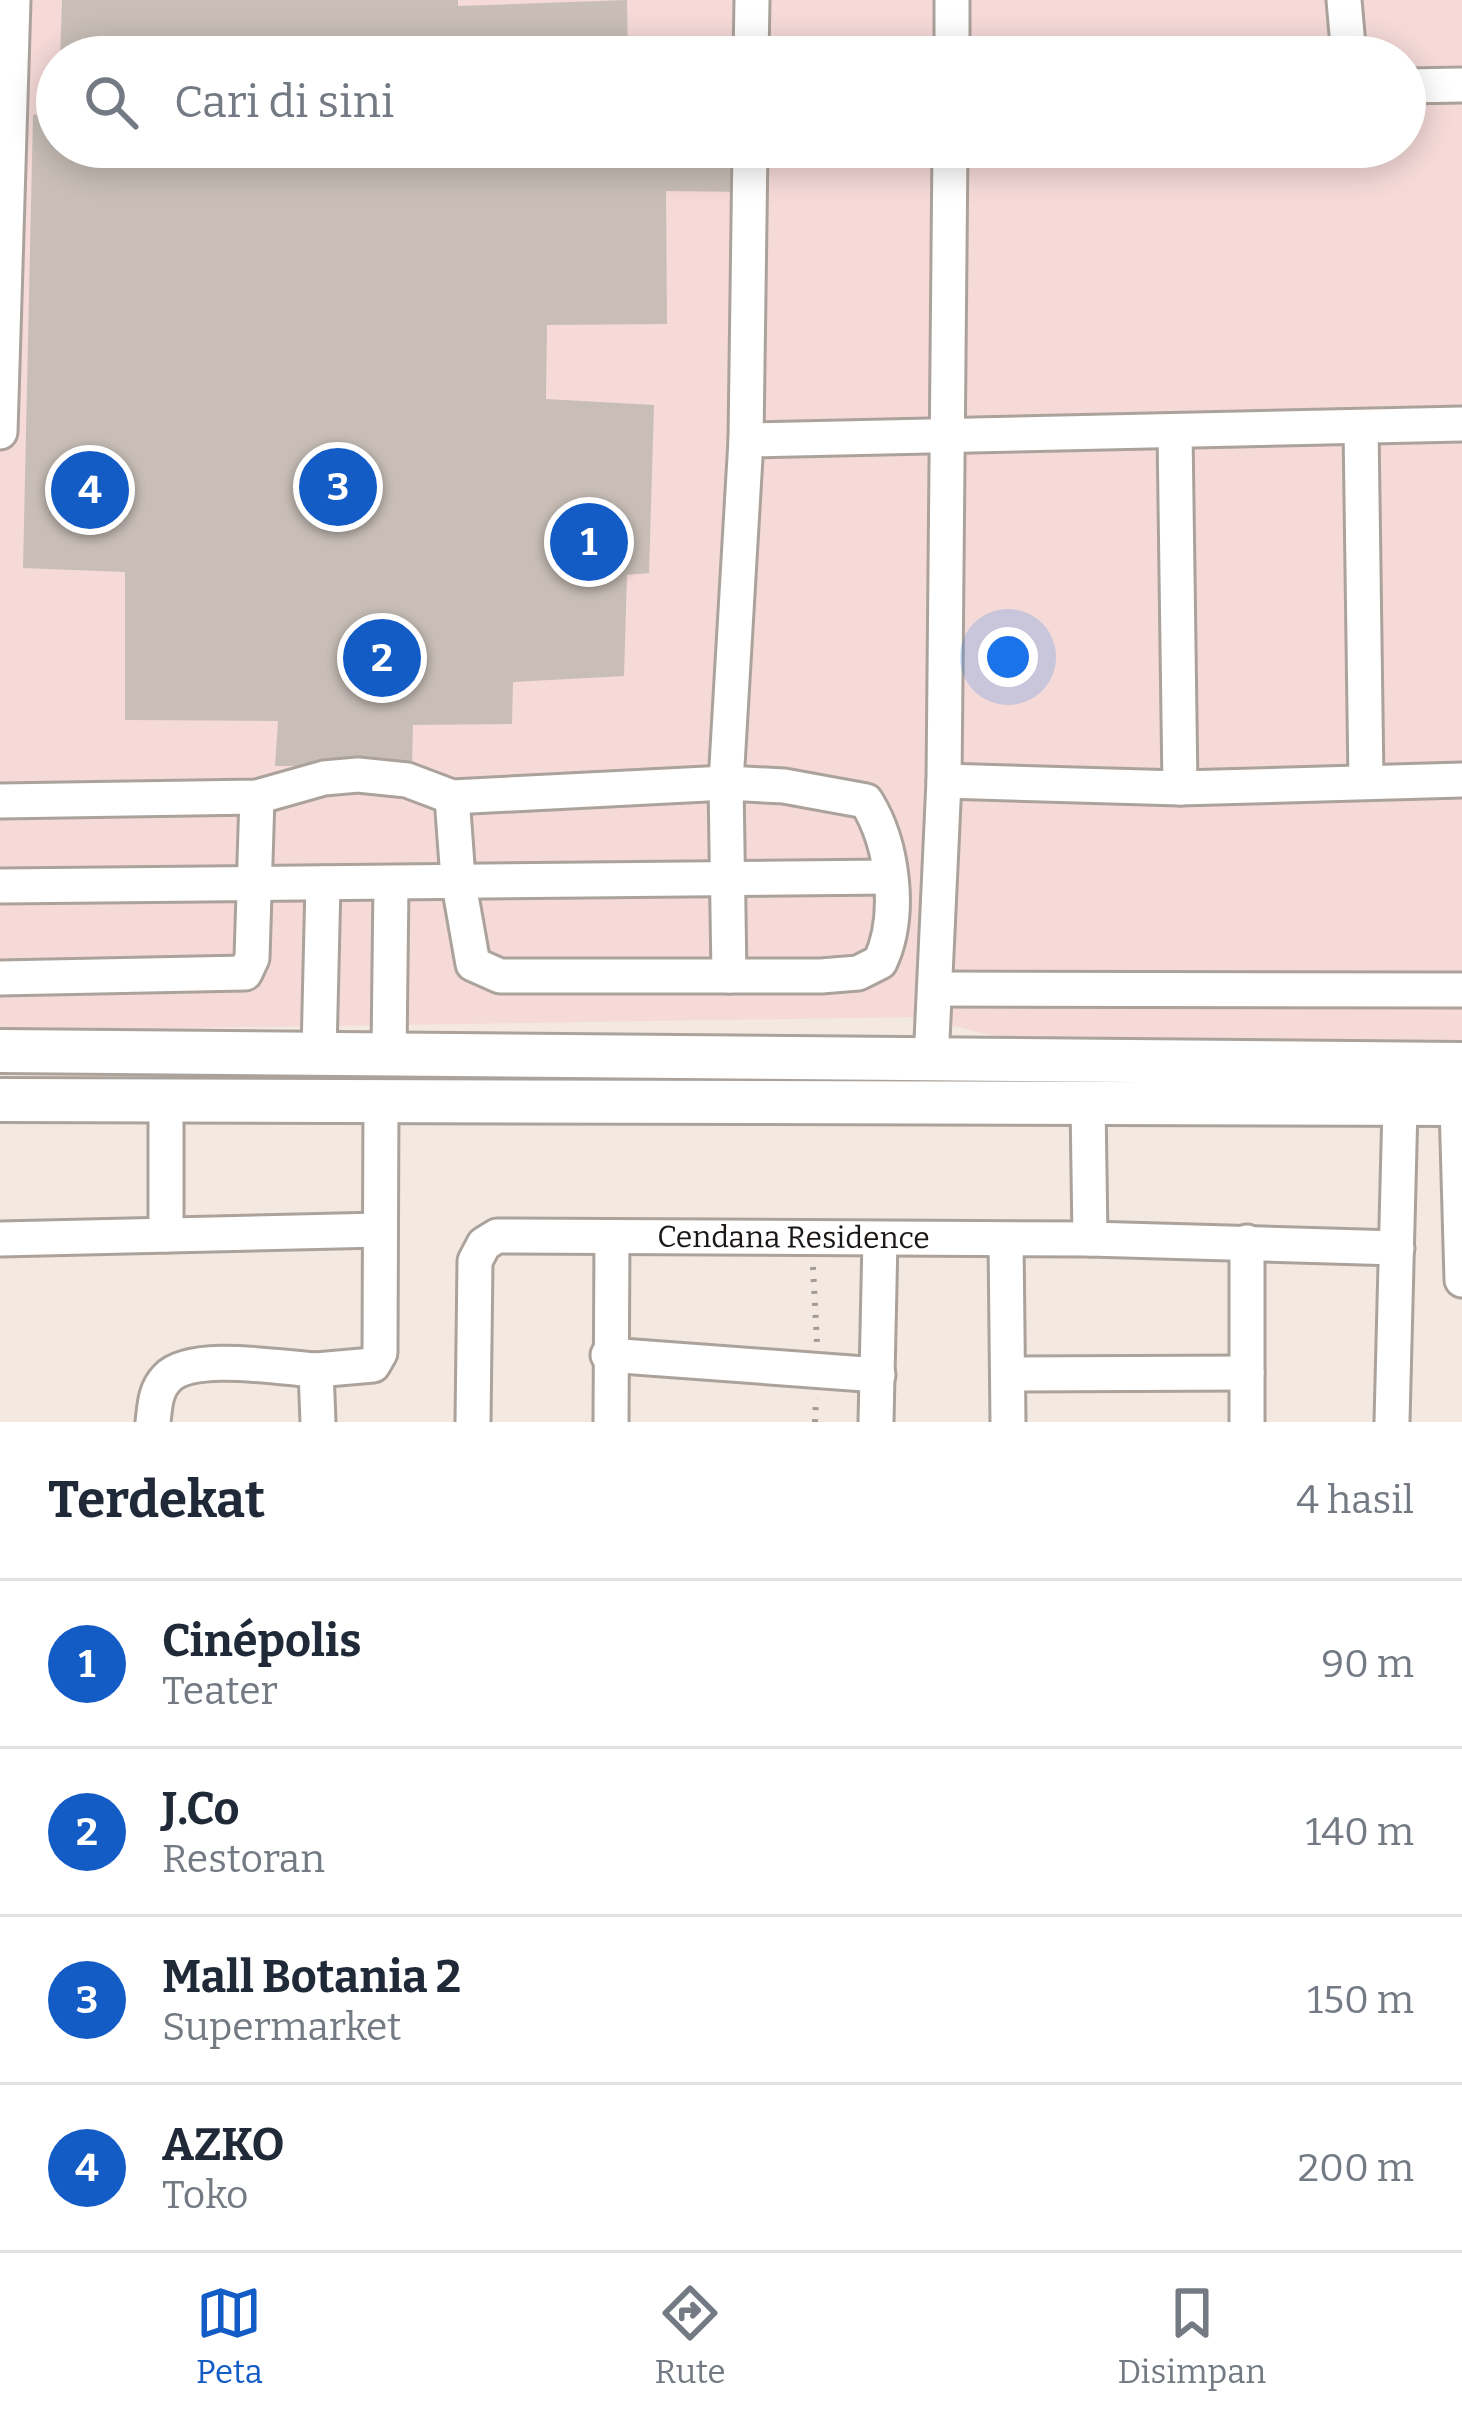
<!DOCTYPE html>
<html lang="id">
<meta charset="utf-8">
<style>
body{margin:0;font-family:Bitter,serif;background:#f6f6f7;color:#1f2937}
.you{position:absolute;left:1008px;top:657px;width:42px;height:42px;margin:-30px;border:9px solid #fff;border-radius:50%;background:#1a73e8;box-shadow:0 0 0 18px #1a73e833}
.badge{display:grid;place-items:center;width:78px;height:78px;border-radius:50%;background:#135cc6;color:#fff;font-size:39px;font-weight:700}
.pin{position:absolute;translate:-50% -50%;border:6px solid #fff;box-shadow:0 3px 12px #0006}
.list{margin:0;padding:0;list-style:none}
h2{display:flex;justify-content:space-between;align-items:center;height:156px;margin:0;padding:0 48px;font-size:51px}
h2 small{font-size:39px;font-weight:400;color:#747a83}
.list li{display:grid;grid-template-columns:78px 1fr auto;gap:36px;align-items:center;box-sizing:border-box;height:168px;padding:0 48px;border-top:3px solid #e0e1e3}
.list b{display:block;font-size:45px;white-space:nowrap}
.list p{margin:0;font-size:39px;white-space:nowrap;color:#747a83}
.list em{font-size:39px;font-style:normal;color:#747a83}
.icon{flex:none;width:66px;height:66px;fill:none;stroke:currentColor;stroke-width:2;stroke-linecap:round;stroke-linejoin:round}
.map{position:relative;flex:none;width:1462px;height:1422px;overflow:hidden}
.search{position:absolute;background:#fff;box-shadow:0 6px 30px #0003;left:36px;right:36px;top:36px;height:132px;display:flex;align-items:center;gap:30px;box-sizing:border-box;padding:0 42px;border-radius:66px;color:#747a83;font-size:45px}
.sheet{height:828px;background:#fff}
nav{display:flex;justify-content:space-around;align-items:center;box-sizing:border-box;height:168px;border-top:3px solid #e0e1e3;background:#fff;font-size:33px;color:#747a83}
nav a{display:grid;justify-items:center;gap:6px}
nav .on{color:#135cc6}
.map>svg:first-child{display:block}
</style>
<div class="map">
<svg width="1462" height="1422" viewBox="0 0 1462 1422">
<rect width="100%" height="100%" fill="#f3e9e1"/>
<path fill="#f5dad8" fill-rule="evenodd" d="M0 0H1462V1040L1001 1038 919 1017 0 1031ZM57 57H1405V147H57Z"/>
<path fill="#c8beb7" d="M62 0H458V6L627 0 628 57H60Z
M57 112V147H744L745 192 666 191 667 324 547 325 546 399 654 405 649 573 627 575 624 676 513 682 512 724 413 725 412 766H275L278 721 125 720V572L23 568 33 115Z"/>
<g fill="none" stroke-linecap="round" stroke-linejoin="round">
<g stroke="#aba29b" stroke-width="39">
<g id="minor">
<path d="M1344 0 1349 57"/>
<path d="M751 57 752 0"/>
<path d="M952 57V0"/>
<path d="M1405 86 1462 85"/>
<path d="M1361 427 1366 782"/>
<path d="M1175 431 1180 788"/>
<path d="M0 432 13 0"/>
<path d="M746 440 1462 424"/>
<path d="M944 781 1180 788 1462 780"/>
<path d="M0 801 257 797 324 778 358 775 407 780 452 797 726 783 784 786 866 801C893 844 902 915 880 962L858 973 821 976H500L473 964 458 879 452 797"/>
<path d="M0 886 890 877"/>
<path d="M729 976 726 783 746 440 750 147"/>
<path d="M0 978 245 973 252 958 257 797"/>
<path d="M935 989 1462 990"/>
<path d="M319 1052 323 883"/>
<path d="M389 1052 391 884"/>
<path d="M931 1062 944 781 950 147"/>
<path d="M1088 1103 1090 1239"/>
<path d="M1457 1105 1462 1280"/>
<path d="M166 1235V1100"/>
<path d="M0 1239 380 1230"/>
<path d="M1006 1240 1008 1422"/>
<path d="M608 1355 878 1375"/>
<path d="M1008 1374 1247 1373"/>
<path d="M153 1422C155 1406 155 1390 167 1378 192 1352 281 1368 316 1370"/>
<path d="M318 1422 316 1370 373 1365 380 1353 381 1101"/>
<path id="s1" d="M473 1422 475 1261 484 1244 497 1236 1090 1239 1397 1248"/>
<path d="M611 1422 612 1237"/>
<path d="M876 1422 880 1239"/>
<path d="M1247 1422V1242"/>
<path d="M1392 1422 1400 1106"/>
</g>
</g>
<g stroke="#aba29b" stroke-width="48">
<path id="major" d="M0 1051 1462 1064
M0 1100 1462 1104"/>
</g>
<path stroke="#a39b96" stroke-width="6" stroke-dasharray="3 9" stroke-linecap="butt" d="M813 1267 817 1343
M815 1422 816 1398"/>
<use href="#minor" stroke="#fff" stroke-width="33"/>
<use href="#major" stroke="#fff" stroke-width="42"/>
</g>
<g text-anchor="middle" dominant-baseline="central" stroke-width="9" stroke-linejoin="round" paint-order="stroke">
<g font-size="30" fill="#1b1715" stroke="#fff">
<text stroke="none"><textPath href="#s1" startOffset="492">Cendana Residence</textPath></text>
</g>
</g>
</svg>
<div class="you"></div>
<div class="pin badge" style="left:589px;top:542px">1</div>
<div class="pin badge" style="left:382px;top:658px">2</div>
<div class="pin badge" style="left:338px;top:487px">3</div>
<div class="pin badge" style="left:90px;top:490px">4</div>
<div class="search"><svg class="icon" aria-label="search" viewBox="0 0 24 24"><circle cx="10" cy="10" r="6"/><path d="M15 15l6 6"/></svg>Cari di sini</div>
</div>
<section class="sheet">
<h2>Terdekat<small>4 hasil</small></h2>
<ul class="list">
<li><span class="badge">1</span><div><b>Cinépolis</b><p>Teater</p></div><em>90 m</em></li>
<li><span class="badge">2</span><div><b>J.Co</b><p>Restoran</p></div><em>140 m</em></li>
<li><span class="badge">3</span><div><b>Mall Botania 2</b><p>Supermarket</p></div><em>150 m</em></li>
<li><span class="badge">4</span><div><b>AZKO</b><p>Toko</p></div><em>200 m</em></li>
</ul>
</section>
<nav>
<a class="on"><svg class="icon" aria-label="map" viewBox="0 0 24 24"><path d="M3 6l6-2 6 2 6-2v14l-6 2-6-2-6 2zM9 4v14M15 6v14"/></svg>Peta</a>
<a><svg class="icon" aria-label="directions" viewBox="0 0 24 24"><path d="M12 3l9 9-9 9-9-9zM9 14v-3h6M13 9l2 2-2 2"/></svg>Rute</a>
<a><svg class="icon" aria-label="saved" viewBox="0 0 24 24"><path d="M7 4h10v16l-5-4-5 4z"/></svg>Disimpan</a>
</nav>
